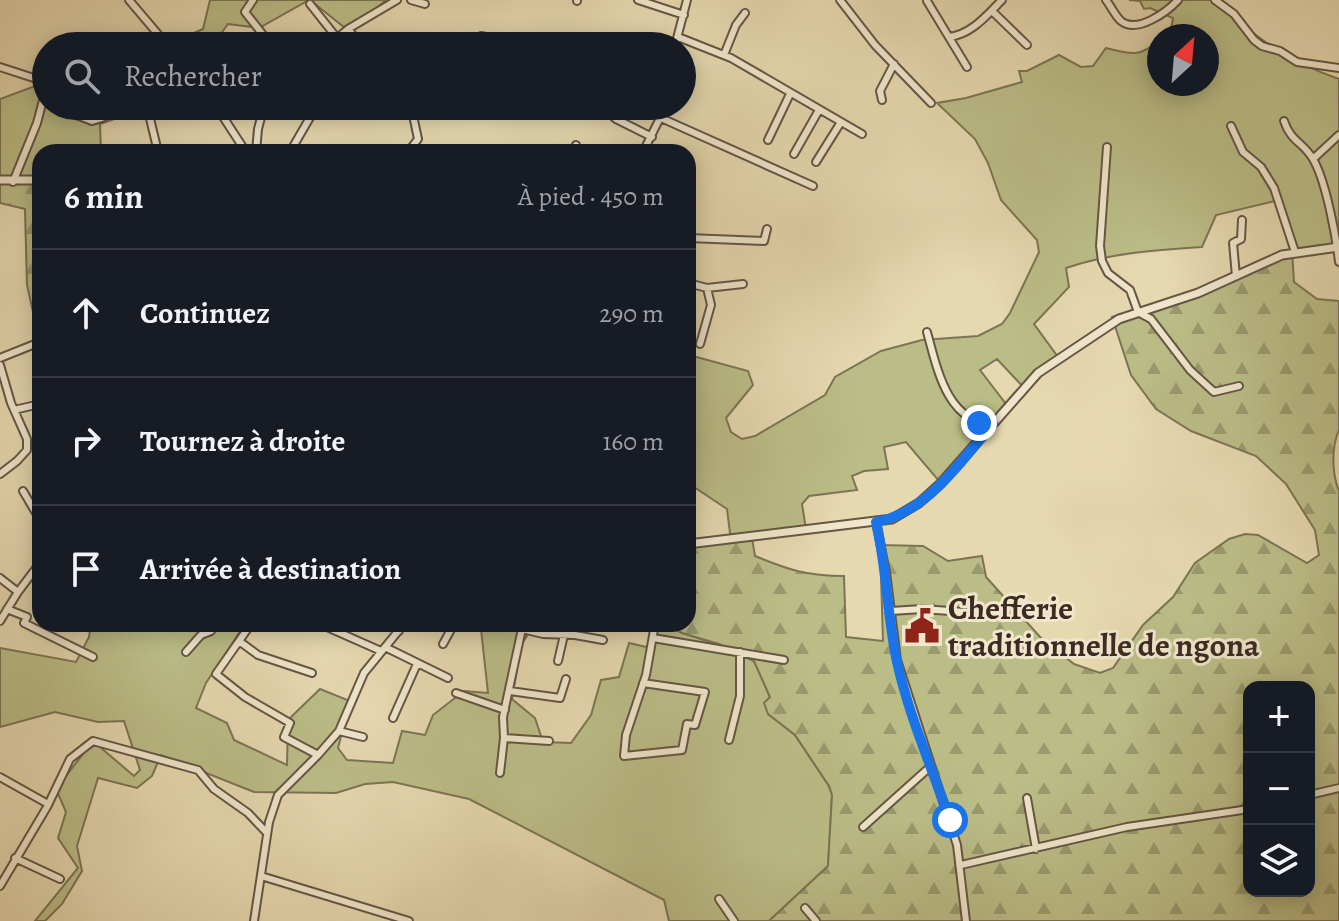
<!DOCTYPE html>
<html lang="fr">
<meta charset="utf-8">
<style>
body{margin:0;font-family:Alegreya,serif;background:#242831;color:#f1f3f6}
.controls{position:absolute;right:24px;bottom:24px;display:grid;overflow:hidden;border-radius:16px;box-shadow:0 4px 20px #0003}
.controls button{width:72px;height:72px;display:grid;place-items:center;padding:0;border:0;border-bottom:2px solid #363941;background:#171b24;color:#f1f3f6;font:40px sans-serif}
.compass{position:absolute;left:1147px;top:24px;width:72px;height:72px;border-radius:50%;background:#171b24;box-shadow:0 4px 20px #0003;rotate:26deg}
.stop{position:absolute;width:24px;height:24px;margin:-18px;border:6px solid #1a73e8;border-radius:50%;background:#fff}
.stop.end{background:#1a73e8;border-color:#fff;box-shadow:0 2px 8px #0008}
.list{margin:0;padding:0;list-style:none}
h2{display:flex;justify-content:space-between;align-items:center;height:104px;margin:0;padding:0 32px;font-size:34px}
h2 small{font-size:26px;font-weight:400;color:#9ea1a6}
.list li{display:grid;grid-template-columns:52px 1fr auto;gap:24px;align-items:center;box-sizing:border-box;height:128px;padding:0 32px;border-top:2px solid #363941}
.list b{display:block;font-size:30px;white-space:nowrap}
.list em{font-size:26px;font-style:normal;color:#9ea1a6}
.icon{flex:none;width:44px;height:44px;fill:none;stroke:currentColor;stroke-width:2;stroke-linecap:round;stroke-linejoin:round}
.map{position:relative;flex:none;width:1339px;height:921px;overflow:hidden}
.search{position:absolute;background:#171b24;box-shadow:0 4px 20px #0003;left:32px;top:32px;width:664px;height:88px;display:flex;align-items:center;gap:20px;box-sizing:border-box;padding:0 28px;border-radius:44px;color:#9ea1a6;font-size:30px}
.panel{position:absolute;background:#171b24;box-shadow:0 4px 20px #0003;left:32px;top:144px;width:664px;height:488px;border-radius:24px}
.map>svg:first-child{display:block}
</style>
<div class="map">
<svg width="1339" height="921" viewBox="0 0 1339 921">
<defs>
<pattern id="forest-firs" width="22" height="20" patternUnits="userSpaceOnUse" patternTransform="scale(2)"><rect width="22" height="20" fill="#bbbd87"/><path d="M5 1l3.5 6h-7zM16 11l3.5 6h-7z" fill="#999a6e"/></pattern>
</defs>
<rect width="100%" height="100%" fill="#e6d8af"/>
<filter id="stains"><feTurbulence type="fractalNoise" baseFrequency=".0025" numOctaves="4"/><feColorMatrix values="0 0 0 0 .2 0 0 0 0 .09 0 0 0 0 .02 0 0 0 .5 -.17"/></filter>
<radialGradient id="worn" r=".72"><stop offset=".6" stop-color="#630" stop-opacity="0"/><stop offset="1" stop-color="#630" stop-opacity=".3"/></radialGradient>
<path fill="#bbbd87" stroke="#7c7455" stroke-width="2" d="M210 0H309L259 28 228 24 212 46H164L203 29Z
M310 0H386L350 32Z
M1129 0H1216C1255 38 1287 61 1339 79V246L1292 250 1275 201 1216 215 1202 247C1156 250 1110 253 1066 268L1069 287 1034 324 1058 357 1026 390 997 359 980 370 1009 408 939 481 906 442 884 447 888 469 864 471 852 476 857 490 809 496 802 504 806 529 731 541 727 509 688 483V357L693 356 748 371 753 385 726 418 731 432 742 439 755 436 825 395 835 377 881 351 922 340 978 336 1002 324 1010 313 1039 252 1037 240 1001 200 988 163 975 139 937 103 966 98 1022 82 1019 71H1027L1059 55 1081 67 1093 66 1106 48C1130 54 1140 58 1159 40V84H1207V36H1166L1170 34 1173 18 1150 8 1144 9 1140 1Z
M46 82V106H127L132 108 151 106 100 124 101 152H40V180L0 179V99Z
M91 624H245L206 683 196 708 227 723 234 740 287 765 288 720 320 689 350 701 338 748 347 760 393 763 402 731 425 735 433 715 464 691 488 693 481 629 487 624H535L521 645 512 699 535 718 543 742 571 743 591 715 601 680 619 677 629 643 651 648 655 624C667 624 674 630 686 634 712 643 730 649 754 661L770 697 768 714 795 735 829 786 832 795 828 866 769 921H669L664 900 469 799 393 782 365 784 336 793 254 792 161 755 152 776 137 788 98 778 77 846 82 871 62 904 45 921H35L78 868 58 838 66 812 56 789 93 741 134 776 140 770 124 721 98 722 55 712 0 727V648L76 662 89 637Z"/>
<path fill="url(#forest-firs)" stroke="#7c7455" stroke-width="2" fill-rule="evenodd" d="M0 179 40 180V309L33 312 27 285 25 209 0 203Z
M1292 250 1294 282 1317 299 1339 301V430C1331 448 1332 474 1339 491V921H769L828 866 832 795 829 786 795 735 768 714 764 703 770 697 754 661 719 644 682 633 665 624H688V544L752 538 755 556C789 570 807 576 844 576L846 637 883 641 880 545 923 546 948 561 982 556 986 577 1041 638 1074 664 1100 673 1113 668 1143 625 1173 597 1195 563 1229 539 1245 534 1258 535 1307 563 1319 555 1315 530 1286 484 1256 456 1191 431 1156 409 1131 375 1112 317 1192 293 1281 251ZM1249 687H1309V891H1249Z"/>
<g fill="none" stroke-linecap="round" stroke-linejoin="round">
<g stroke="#665646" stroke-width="10">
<path id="minor" d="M129 0 168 46
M253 0 245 12 272 46
M411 0 425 4
M638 0 684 15
M840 0 875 45 931 103
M1106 0C1111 6 1115 16 1121 21 1137 34 1167 12 1178 0
M1215 0 1234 14 1254 40 1262 46 1280 51 1297 62 1339 68
M577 1V0
M927 1 967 67
M310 4 337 38
M992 11 1027 45
M348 29 362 46
M678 37 731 58 862 134
M949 37C972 34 987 15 1002 0
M328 46 348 29 397 0
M480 46 481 36 529 46
M675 46 687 0
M724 55 736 25 745 13
M0 67 46 82
M882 100 880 91 894 64
M53 106 92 121 102 118 122 106
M147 106 158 152
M216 106 246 152
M601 106 616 119 652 137
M661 118 813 186
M1284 121C1291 142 1303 142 1313 159 1326 181 1336 236 1339 262
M1231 126 1243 152 1261 167 1274 188 1295 252
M768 140 790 94
M1107 147 1100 246 1102 261 1108 273 1130 290 1138 312 1151 319 1190 370 1214 392 1239 386
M256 152 258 129 264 106
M290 152 312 114
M408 152 418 139 414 120
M573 152 576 145
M643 152 666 106
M794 154 819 110
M1313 159 1339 135
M816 162 841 122
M13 182 37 123 46 89
M688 238 764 241 767 229
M1236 276 1233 243 1241 239 1242 220
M688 283 707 288 743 284
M927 332C937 368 947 423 993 424
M700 344 711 305 707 288
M0 358 40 342
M0 365 11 403 27 439V450L17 461 0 474
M14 410 40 404
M23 491 39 518 40 529
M876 522 886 572 897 660 957 845 966 921
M0 578 18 592
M7 609 27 617 24 623 93 657
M891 611 922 609 1006 615
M0 621 18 592 40 563
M251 624 216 674 245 697 290 723 284 737 318 755
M320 624 381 651
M385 624 399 631
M522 629 543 634 575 635 603 640
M653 638 784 660
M239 641 258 655 312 673
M443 644 454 624
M385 647 448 678
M186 652 201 635 211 631 214 624
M558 661 564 635
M643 683 705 692 695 725 687 724 682 750 624 756 626 735 646 675 655 624
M510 691 560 698 566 679
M456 693 505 710
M393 718 417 664
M339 731 363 737
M504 738 549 741
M729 740 740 696V652
M500 773 504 738 503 717 523 624
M0 777 48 804
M1309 795 1339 788
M1027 798 1036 849
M863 827 931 766
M15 858 60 879
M961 865 1127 827 1249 809
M261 876 409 921
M0 886 47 807 70 759 93 741 198 770 214 789 248 813 267 833
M719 899 734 921
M805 908 816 921
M254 921 269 822 278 795 318 755 339 731 364 673 404 624"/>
</g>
<g stroke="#665646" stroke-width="11">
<path id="tertiary" d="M0 180H40
M688 544 892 519 919 503 941 483 1038 373 1119 319 1198 293 1282 255 1339 247"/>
</g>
<use href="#minor" stroke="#efe6cb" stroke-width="6"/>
<use href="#tertiary" stroke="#efe6cb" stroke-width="7"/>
</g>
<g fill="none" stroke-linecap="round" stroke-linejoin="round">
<path stroke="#1a73e8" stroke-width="10" d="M950 820C932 768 909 716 897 662 887 616 887 568 876 522 927 513 961 461 993 424L979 423"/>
</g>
<defs>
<g id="civic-bare" transform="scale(2.76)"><path d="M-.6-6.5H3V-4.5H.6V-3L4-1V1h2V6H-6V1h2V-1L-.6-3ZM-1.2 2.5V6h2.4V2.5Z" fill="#8f2418" stroke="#efe6cb" stroke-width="2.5" paint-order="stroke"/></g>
</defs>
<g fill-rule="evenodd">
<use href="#civic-bare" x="922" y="626"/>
</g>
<g text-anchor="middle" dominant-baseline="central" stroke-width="6" stroke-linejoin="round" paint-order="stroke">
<g font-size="32" font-weight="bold" fill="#3c2a23" stroke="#efe6cb" text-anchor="start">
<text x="948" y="608">Chefferie<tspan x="948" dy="37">traditionnelle de ngona</tspan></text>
</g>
</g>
<rect width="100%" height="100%" filter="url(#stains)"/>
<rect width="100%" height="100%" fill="url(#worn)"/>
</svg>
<div class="controls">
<button>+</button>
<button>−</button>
<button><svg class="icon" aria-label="layers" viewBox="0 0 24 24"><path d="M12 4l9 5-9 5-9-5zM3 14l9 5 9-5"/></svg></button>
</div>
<svg class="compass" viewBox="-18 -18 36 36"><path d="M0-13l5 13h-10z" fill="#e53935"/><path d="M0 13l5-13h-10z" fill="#9ea1a6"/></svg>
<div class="stop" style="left:950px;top:820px"></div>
<div class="stop end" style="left:979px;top:423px"></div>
<div class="search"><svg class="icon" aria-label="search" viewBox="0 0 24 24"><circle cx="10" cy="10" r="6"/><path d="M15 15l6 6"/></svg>Rechercher</div>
<section class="panel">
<h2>6 min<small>À pied · 450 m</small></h2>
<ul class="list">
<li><svg class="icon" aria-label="ahead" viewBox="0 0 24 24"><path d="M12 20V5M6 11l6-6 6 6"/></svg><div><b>Continuez</b></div><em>290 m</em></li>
<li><svg class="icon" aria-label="right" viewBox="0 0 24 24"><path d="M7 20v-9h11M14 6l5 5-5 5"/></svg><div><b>Tournez à droite</b></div><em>160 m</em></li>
<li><svg class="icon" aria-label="arrive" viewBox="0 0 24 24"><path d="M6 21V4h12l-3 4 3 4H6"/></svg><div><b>Arrivée à destination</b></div></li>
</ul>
</section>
</div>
